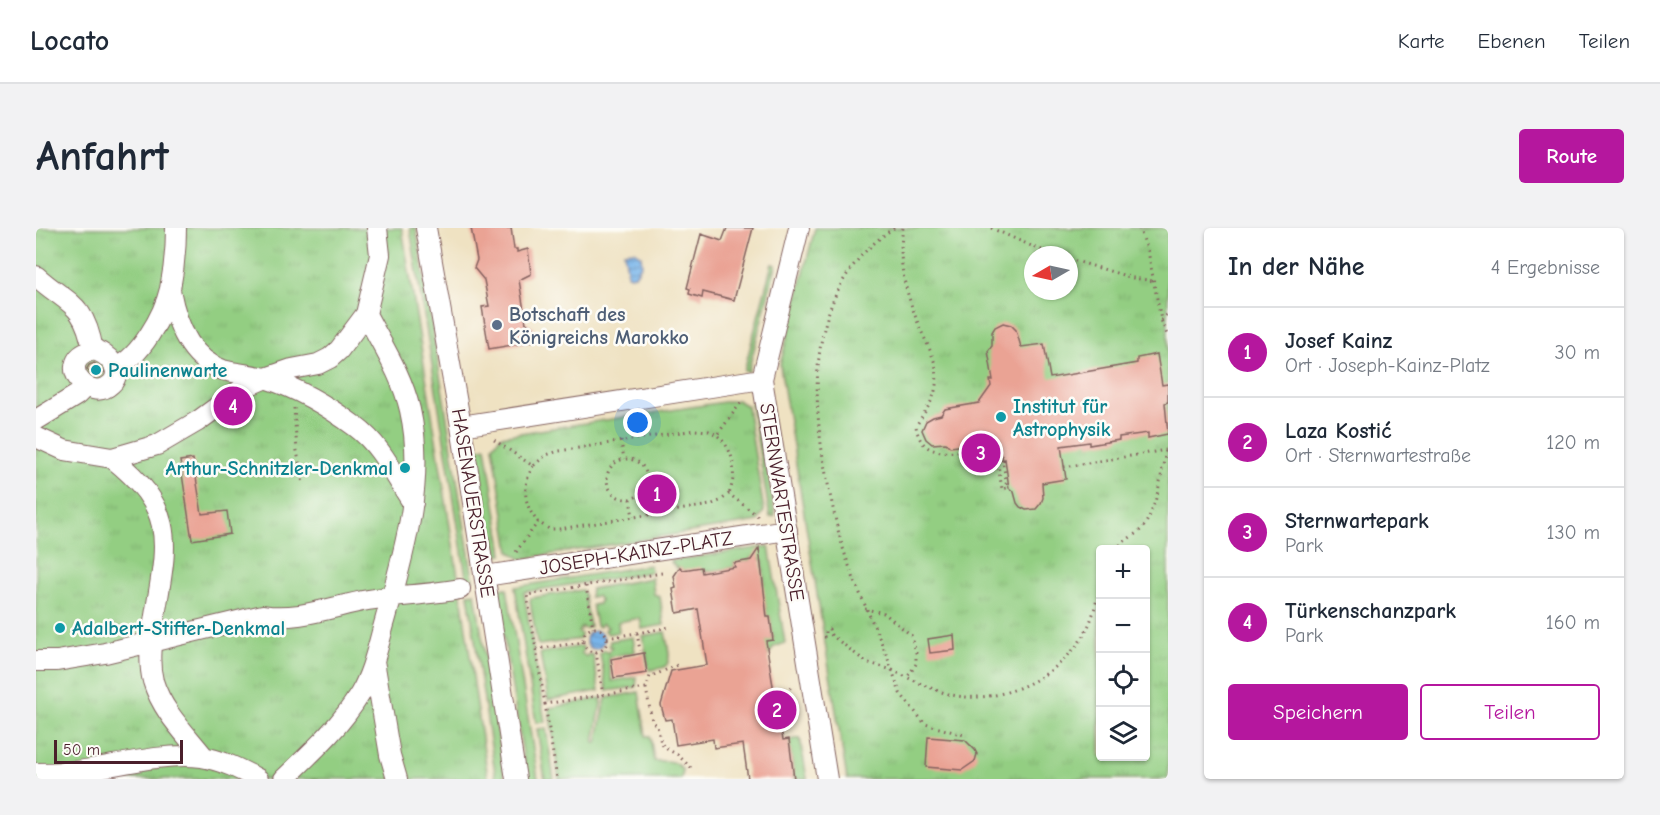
<!DOCTYPE html>
<html lang="de">
<meta charset="utf-8">
<style>
body{margin:0;font-family:"Comic Neue",sans-serif;background:#f2f2f3;color:#1f2937}
.controls{position:absolute;right:18px;bottom:18px;display:grid;overflow:hidden;border-radius:6px;box-shadow:0 2px 4px #0004}
.controls button{width:54px;height:54px;display:grid;place-items:center;padding:0;border:0;border-bottom:2px solid #e0e1e3;background:#fff;color:#1f2937;font:30px sans-serif}
.compass{position:absolute;left:988px;top:18px;width:54px;height:54px;border-radius:50%;background:#fff;box-shadow:0 2px 4px #0004;rotate:261deg}
.scale{position:absolute;left:18px;bottom:15px;width:129px;box-sizing:border-box;padding-left:6px;border:3px solid #4a1f2b;border-top:0;font-size:16px;line-height:21px;white-space:nowrap;color:#4a1f2b;-webkit-text-stroke:4px #fdfcf7;paint-order:stroke}
.you{position:absolute;left:602px;top:195px;width:21px;height:21px;margin:-15px;border:4px solid #fff;border-radius:50%;background:#1a73e8;box-shadow:0 0 0 9px #1a73e833}
.badge{display:grid;place-items:center;width:39px;height:39px;border-radius:50%;background:#b5179e;color:#fff;font-size:20px;font-weight:700}
.pin{position:absolute;translate:-50% -50%;border:3px solid #fff;box-shadow:0 2px 6px #0006}
.list{margin:0;padding:0;list-style:none}
h2{display:flex;justify-content:space-between;align-items:center;height:78px;margin:0;padding:0 24px;font-size:26px}
h2 small{font-size:20px;font-weight:400;color:#747a83}
.list li{display:grid;grid-template-columns:39px 1fr auto;gap:18px;align-items:center;box-sizing:border-box;height:90px;padding:0 24px;border-top:2px solid #e0e1e3}
.list b{display:block;font-size:22px;white-space:nowrap}
.list p{margin:0;font-size:20px;white-space:nowrap;color:#747a83}
.list em{font-size:20px;font-style:normal;color:#747a83}
.actions{display:flex;gap:12px;padding:18px 24px}
.actions a{flex:1;padding:14px 0;border:2px solid #b5179e;border-radius:6px;text-align:center;font-size:21px;color:#b5179e}
.actions .main{background:#b5179e;color:#fff}
.icon{flex:none;width:33px;height:33px;fill:none;stroke:currentColor;stroke-width:2;stroke-linecap:round;stroke-linejoin:round}
.map{position:relative;flex:none;width:1132px;height:551px;overflow:hidden;border-radius:6px}
header{display:flex;align-items:center;gap:36px;box-sizing:border-box;height:84px;padding:0 30px;background:#fff;border-bottom:2px solid #e0e1e3}
header strong{font-size:28px}
nav{display:flex;gap:33px;margin-inline-start:auto;font-size:21px}
.intro{display:flex;align-items:center;justify-content:space-between;box-sizing:border-box;height:144px;padding:0 36px}
h1{margin:0;font-size:42px}
.button{padding:15px 27px;border-radius:6px;background:#b5179e;color:#fff;font-size:21px;font-weight:700}
main{display:flex;gap:36px;padding:0 36px}
aside{flex:1;background:#fff;border-radius:6px;box-shadow:0 2px 4px #0004}
.map>svg:first-child{display:block}
</style>
<header>
<strong>Locato</strong>
<nav><a>Karte</a><a>Ebenen</a><a>Teilen</a></nav>
</header>
<div class="intro"><h1>Anfahrt</h1><a class="button">Route</a></div>
<main>
<div class="map">
<svg width="1132" height="551" viewBox="0 0 1132 551">
<defs>
<pattern id="park-tufts" width="24" height="20" patternUnits="userSpaceOnUse" patternTransform="scale(1.5)"><rect width="24" height="20" fill="#93ce82"/><path d="M3 7l-1-3M5 7V3M7 7l1-3M15 17l-1-3M17 17v-4M19 17l1-3" fill="none" stroke="#80b070"/></pattern>
<pattern id="water-rules" width="6" height="5" patternUnits="userSpaceOnUse" patternTransform="scale(1.5)"><rect width="6" height="5" fill="#79b6eb"/><path d="M0 2.5h6" fill="none" stroke="#6593bf"/></pattern>
</defs>
<rect width="100%" height="100%" fill="#fdfcf7"/>
<filter id="ink" filterUnits="userSpaceOnUse"><feTurbulence type="fractalNoise" baseFrequency=".0167" numOctaves="2"/><feDisplacementMap in="SourceGraphic" scale="12" xChannelSelector="R" yChannelSelector="G"/><feConvolveMatrix kernelMatrix="1 2 1 2 8 2 1 2 1" color-interpolation-filters="sRGB"/></filter>
<filter id="wash" filterUnits="userSpaceOnUse"><feTurbulence type="fractalNoise" baseFrequency=".008" numOctaves="4" result="noise"/><feDisplacementMap in="SourceGraphic" scale="24" xChannelSelector="R" yChannelSelector="G"/><feGaussianBlur stdDeviation="1.35" result="paint"/><feColorMatrix in="noise" values="0 0 0 0 0 0 0 0 0 0 0 0 0 0 0 0 0 1.4 0 .05"/><feComposite in="paint" operator="in"/></filter>
<g filter="url(#wash)">
<rect width="100%" height="100%" fill="#efe2c2"/>
<path fill="#93ce82" stroke="#6e7656" stroke-width="1.5" d="M374 0H380L437 351 435 354H431Z
M736 36 740 37 712 144 708 143Z
M720 174 739 288 734 289 715 175Z
M450 219 467 326 455 328 438 221Z
M733 318 749 415 738 419 731 429 723 414 737 411 734 389H731L726 356 728 355 727 333 721 329H716L715 332 698 335 699 339C683 342 641 351 635 333Z
M614 337 615 344 488 364 509 494 500 495 479 359Z
M616 350 618 366 624 369 628 397 606 401 604 390 582 394 583 404 572 406 569 402 572 399 566 395 564 399 560 398 556 377 563 376 564 372 561 368 554 369 555 361Z
M471 360 502 551H491L461 368 462 361Z
M546 362 548 364 554 399 549 401 546 399 542 404 545 406 544 411 503 417 501 415 494 373 495 370Z
M439 365 469 551H460L432 366Z
M629 404C630 412 638 434 628 439 625 441 617 441 613 442L607 408Z
M597 409 599 424 572 429 576 453 601 449 600 459 571 463 564 426 569 422 572 425 576 419 573 418 574 413Z
M546 418 548 422 545 425 551 429 552 426 557 427 563 463 512 472 504 425Z
M603 464 610 508H614L618 533C629 533 640 531 647 543L645 551H523L513 480 566 470 558 515H561L570 470Z
M510 500 518 551H509L501 501Z
M764 510 771 551H758L753 512Z"/>
<path fill="url(#park-tufts)" stroke="#6e7656" stroke-width="1.5" fill-rule="evenodd" d="M0 0H366L425 367 452 551H0Z
M779 0H1132V551H811L744 137ZM997 27H1033V63H997ZM1064 322H1110V528H1064Z
M701 172 711 178 728 283 722 293 485 331 474 323 457 218 465 208Z"/>
<path fill="url(#water-rules)" stroke="#626a8b" stroke-width="1.5" d="M599 23 605 28 606 36 599 47 594 48 592 47 588 24Z
M550 412a9 9 0 1 1 18 0a9 9 0 1 1-18 0Z"/>
<g id="blocks">
<path fill="#eaa394" d="M435 0H475L478 21H481V24L492 21 495 46 483 52 490 95 498 100 500 113 453 121 446 79 453 78 448 52 438 40 441 32Z
M691 0H717L698 72 667 64 666 70 653 66 654 61 651 60 665 6 686 13Z
M967 95 975 97 980 102 985 119 1008 116 1014 150 1101 135V130L1121 126 1126 157 1132 156V174L1129 175 1132 206 1112 210V205L1083 209V212L1053 217V214L1025 218 1030 251 1006 255 1007 270 1005 275 1000 281 990 282 984 279 981 275 978 264 973 260 969 231 967 232 966 228 949 215 914 219 910 215 896 216 890 211 886 202 890 193 897 189 905 187 909 181 943 175 955 158 954 152H957L952 123 956 118V104L959 99Z
M58 135 68 144 63 149 56 147 51 141 53 137Z
M157 231 166 286 191 283 194 306 156 312 144 233Z
M723 320 731 389H734L737 412 730 413 736 452 747 512 753 511 758 551H712L707 516 678 520 677 511 640 517 636 491 629 492 625 477 635 443 671 437 662 381 641 385 637 361 640 360 638 348 644 339 647 342 665 339 666 345 699 339 698 335 715 332Z
M918 407 919 422 894 425 892 411Z
M608 425 611 445 578 450 575 431Z
M892 509 929 512 939 522 941 526 939 533 926 542 890 539Z"/>
</g>
</g>
<g filter="url(#ink)">
<use href="#blocks" fill-opacity="0" stroke="#846360" stroke-width="1.5"/>
<g fill="none" stroke-linecap="round" stroke-linejoin="round">
<g stroke="#846360" stroke-width="22">
<path id="minor" d="M390 0 425 198 480 551
M763 0 726 151 791 551
M0 48C32 77 48 73 57 122
M134 62C140 94 153 131 187 142 201 146 217 146 232 151 263 161 293 179 320 199 346 218 359 249 377 275
M57 122C71 124 89 143 75 156 53 177 17 133 57 122Z
M79 140C104 130 128 87 134 61 138 41 140 20 140 0
M0 192 41 167 49 159
M425 198 726 151
M0 209 28 222 76 230 121 217 162 193 209 159 230 150 256 141 282 136 294 130 303 122 330 86 344 27 341 0
M76 230C144 284 130 317 118 394 115 414 112 434 117 453 126 483 149 505 168 529
M449 348 751 302
M0 433H21L69 425 227 387C261 393 298 378 332 372 363 367 393 367 424 361
M338 433 354 527 361 551
M0 545C19 545 37 544 56 541 91 535 130 525 166 529 186 532 205 542 222 551
M248 551C275 525 304 499 324 466 337 444 342 417 349 393 368 325 390 252 374 182 366 147 346 117 330 86"/>
</g>
<path stroke="#846360" stroke-width="3" stroke-dasharray="1.5 4.5" stroke-linecap="butt" d="M858 0C769 58 773 168 793 261 798 285 803 310 811 332 824 370 843 405 856 442 872 450 899 463 916 467 966 478 1029 446 1051 401 1058 387 1061 371 1064 357
M867 0C861 37 870 65 884 100 891 117 904 137 900 157 898 174 888 184 880 198 885 234 922 224 947 220L961 231 966 261 971 260 967 234 957 224 958 222
M955 0 1000 20 1021 27
M1103 0 1112 23 1125 92 1132 109
M1033 31 1097 50 1118 53
M1125 92 1132 85
M258 180 261 223 267 256
M682 208C699 223 701 245 693 266
M458 212 497 238 510 227 523 223 659 202 673 203 681 207 706 173
M585 213 588 231
M571 251a20 20 0 1 1 40 0a20 20 0 1 1-40 0Z
M497 238C486 258 487 277 502 294
M1028 239 1130 222
M594 271 597 289
M1080 322C1087 311 1102 307 1108 298 1122 276 1125 247 1130 222H1132
M480 324 502 294 513 301H523L674 277 684 273 693 266 722 288
M626 345 491 367 509 476 610 460 614 448C624 446 632 440 642 437
M550 358 557 400
M829 381 848 385 875 407 880 424V436L871 450
M547 412a12 12 0 1 1 24 0a12 12 0 1 1-24 0Z
M601 405 604 423
M788 409H790V402L793 401 794 406 830 434 856 442 864 465 889 496 928 507
M571 410 635 399
M500 421 548 414
M560 424 567 467
M610 460 616 493 621 498 625 515 629 520 642 527 658 543
M736 463 758 459
M509 476 521 551"/>
<use href="#minor" stroke="#fff" stroke-width="20"/>
</g>
</g>
<circle fill="#5c6f8a" stroke="#fdfcf7" stroke-width="2" cx="461" cy="97" r="6"/>
<g fill="#0f9aa8" stroke="#fdfcf7" stroke-width="2">
<circle cx="60" cy="142" r="6"/>
<circle cx="965" cy="189" r="6"/>
<circle cx="369" cy="240" r="6"/>
<circle cx="24" cy="400" r="6"/>
</g>
<g text-anchor="middle" dominant-baseline="central" stroke-width="5" stroke-linejoin="round" paint-order="stroke">
<g font-size="20" font-weight="bold" fill="#4e5e75" stroke="#fdfcf7" text-anchor="start">
<text x="473" y="86">Botschaft des<tspan x="473" dy="23">Königreichs Marokko</tspan></text>
</g>
<g font-size="20" font-weight="bold" fill="#0d838f" stroke="#fdfcf7" text-anchor="start">
<text x="72" y="142">Paulinenwarte</text>
<text x="977" y="178">Institut für<tspan x="977" dy="23">Astrophysik</tspan></text>
<text x="357" y="240" text-anchor="end">Arthur-Schnitzler-Denkmal</text>
<text x="36" y="400">Adalbert-Stifter-Denkmal</text>
</g>
<g font-size="20" fill="#4a1f2b" stroke="#fdfcf7">
<text transform="translate(746 274) rotate(81)">STERNWARTESTRASSE</text>
<text transform="translate(437 275) rotate(81)">HASENAUERSTRASSE</text>
<text transform="translate(600 325) rotate(-9)">JOSEPH-KAINZ-PLATZ</text>
</g>
</g>
</svg>
<div class="controls">
<button>+</button>
<button>−</button>
<button><svg class="icon" aria-label="locate" viewBox="0 0 24 24"><circle cx="12" cy="12" r="6"/><path d="M12 2v4M12 18v4M2 12h4M18 12h4"/></svg></button>
<button><svg class="icon" aria-label="layers" viewBox="0 0 24 24"><path d="M12 4l9 5-9 5-9-5zM3 14l9 5 9-5"/></svg></button>
</div>
<svg class="compass" viewBox="-18 -18 36 36"><path d="M0-13l5 13h-10z" fill="#e53935"/><path d="M0 13l5-13h-10z" fill="#747a83"/></svg>
<div class="scale">50 m</div>
<div class="you"></div>
<div class="pin badge" style="left:621px;top:266px">1</div>
<div class="pin badge" style="left:741px;top:482px">2</div>
<div class="pin badge" style="left:945px;top:225px">3</div>
<div class="pin badge" style="left:197px;top:178px">4</div>
</div>
<aside>
<h2>In der Nähe<small>4 Ergebnisse</small></h2>
<ul class="list">
<li><span class="badge">1</span><div><b>Josef Kainz</b><p>Ort · Joseph-Kainz-Platz</p></div><em>30 m</em></li>
<li><span class="badge">2</span><div><b>Laza Kostić</b><p>Ort · Sternwartestraße</p></div><em>120 m</em></li>
<li><span class="badge">3</span><div><b>Sternwartepark</b><p>Park</p></div><em>130 m</em></li>
<li><span class="badge">4</span><div><b>Türkenschanzpark</b><p>Park</p></div><em>160 m</em></li>
</ul>
<div class="actions"><a class="main">Speichern</a><a>Teilen</a></div>
</aside>
</main>
